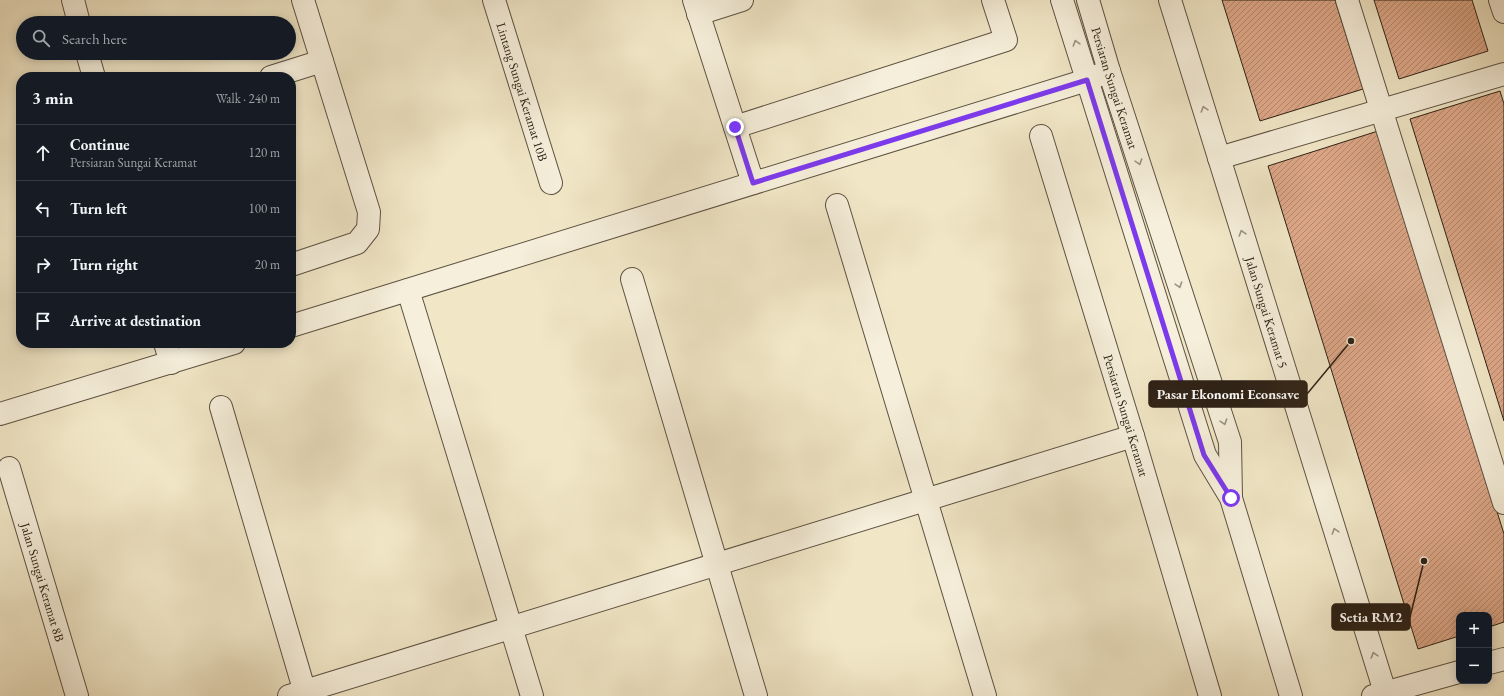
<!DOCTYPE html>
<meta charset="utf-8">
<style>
body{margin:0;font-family:"EB Garamond",serif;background:#242831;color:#f1f3f6}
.controls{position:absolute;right:12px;bottom:12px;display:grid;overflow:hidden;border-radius:8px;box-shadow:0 2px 10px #0003}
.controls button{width:36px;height:36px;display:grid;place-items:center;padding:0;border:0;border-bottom:1px solid #363941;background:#171b24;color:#f1f3f6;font:20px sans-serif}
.stop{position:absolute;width:12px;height:12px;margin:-9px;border:3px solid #7c3aed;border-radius:50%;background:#fff}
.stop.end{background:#7c3aed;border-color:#fff;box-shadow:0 1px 4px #0008}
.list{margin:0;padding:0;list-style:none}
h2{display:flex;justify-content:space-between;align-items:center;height:52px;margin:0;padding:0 16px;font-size:17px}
h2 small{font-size:13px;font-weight:400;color:#9ea1a6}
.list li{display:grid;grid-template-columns:26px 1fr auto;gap:12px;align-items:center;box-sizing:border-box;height:56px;padding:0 16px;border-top:1px solid #363941}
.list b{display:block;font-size:15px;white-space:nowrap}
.list p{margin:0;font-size:13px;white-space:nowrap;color:#9ea1a6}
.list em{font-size:13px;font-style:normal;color:#9ea1a6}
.icon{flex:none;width:22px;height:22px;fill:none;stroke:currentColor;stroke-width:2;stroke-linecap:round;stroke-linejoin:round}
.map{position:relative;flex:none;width:1504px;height:696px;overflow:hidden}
.search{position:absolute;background:#171b24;box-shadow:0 2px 10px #0003;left:16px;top:16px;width:280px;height:44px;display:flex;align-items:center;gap:10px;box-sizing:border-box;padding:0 14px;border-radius:22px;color:#9ea1a6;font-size:15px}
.panel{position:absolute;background:#171b24;box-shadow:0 2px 10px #0003;left:16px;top:72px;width:280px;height:276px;border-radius:16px}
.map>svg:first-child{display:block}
</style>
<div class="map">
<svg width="1504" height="696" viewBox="0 0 1504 696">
<defs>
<pattern id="building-hatch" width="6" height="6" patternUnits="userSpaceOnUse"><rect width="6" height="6" fill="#dea889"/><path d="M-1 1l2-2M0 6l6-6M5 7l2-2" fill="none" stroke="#b4886f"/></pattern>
</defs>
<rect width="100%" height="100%" fill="#f1e7c7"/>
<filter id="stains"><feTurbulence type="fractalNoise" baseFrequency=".005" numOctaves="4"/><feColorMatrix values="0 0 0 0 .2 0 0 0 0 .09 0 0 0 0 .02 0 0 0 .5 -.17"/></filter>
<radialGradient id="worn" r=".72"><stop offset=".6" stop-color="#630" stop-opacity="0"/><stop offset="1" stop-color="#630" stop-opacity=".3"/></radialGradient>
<path fill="url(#building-hatch)" stroke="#2c2116" d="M1222 0H1335L1363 89 1260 121Z
M1374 0H1472L1488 51 1399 79Z
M1500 91 1504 104V421L1410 119Z
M1378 131 1504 534V622L1489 627V615H1459V636L1418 649 1268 166Z"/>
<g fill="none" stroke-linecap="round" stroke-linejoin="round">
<g stroke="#5d5242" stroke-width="24">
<g id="minor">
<path d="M73 0 79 23"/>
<path id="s1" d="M494 0 551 183"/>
<path d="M694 0 753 183"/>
<path d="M1062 0 1205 455 1231 498 1291 696"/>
<path id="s2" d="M1088 0 1109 71 1230 442 1231 497"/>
<path id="s3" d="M1170 0 1385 692"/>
<path d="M1347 0 1504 503"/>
<path d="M1500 0 1504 12"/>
<path d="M698 14 742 0"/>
<path d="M87 53 94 77"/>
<path d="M271 77 322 61"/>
<path d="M735 127 1006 40 993 0"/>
<path id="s4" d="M1041 136 1133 436 1210 696"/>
<path d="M1219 158 1504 74"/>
<path d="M837 205 985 696"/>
<path d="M291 265 357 243 368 229 369 212 303 0"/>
<path d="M632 279 756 696"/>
<path d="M408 290 532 696"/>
<path d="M291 326 1087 80 1109 71"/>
<path d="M165 343 171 363"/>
<path d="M221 407 306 696"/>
<path d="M0 414 234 343"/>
<path id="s5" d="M9 468 77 696"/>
<path d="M1489 663 1504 659"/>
<path d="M289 696 1133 436"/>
<path d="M1373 696 1459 672"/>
</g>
</g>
<use href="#minor" stroke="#f6efdb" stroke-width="22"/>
</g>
<defs><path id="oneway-chevron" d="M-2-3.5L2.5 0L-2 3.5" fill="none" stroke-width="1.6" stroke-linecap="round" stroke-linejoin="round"/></defs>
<g stroke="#9b9282">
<use href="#oneway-chevron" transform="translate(1076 43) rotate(-107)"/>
<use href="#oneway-chevron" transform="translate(1204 109) rotate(-107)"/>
<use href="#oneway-chevron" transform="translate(1139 162) rotate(72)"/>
<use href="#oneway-chevron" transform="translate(1242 233) rotate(-107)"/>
<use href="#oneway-chevron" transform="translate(1179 285) rotate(72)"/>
<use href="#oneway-chevron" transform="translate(1224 422) rotate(72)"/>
<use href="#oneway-chevron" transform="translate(1335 531) rotate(-107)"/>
<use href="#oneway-chevron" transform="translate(1374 655) rotate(-107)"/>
</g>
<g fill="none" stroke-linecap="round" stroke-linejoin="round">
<path stroke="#7c3aed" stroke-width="5" d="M735 127 753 183 1087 80 1204 455 1231 498"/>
</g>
<g text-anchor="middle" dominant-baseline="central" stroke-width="3" stroke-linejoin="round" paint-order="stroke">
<g font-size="13" fill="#2c2116" stroke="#f6efdb">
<text stroke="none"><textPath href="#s2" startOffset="92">Persiaran Sungai Keramat</textPath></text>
<text stroke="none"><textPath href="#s1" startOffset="96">Lintang Sungai Keramat 10B</textPath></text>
<text stroke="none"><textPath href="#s3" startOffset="327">Jalan Sungai Keramat 5</textPath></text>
<text stroke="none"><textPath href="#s4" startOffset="292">Persiaran Sungai Keramat</textPath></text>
<text stroke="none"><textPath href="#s5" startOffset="119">Jalan Sungai Keramat 8B</textPath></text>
</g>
</g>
<path fill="none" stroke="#2c2116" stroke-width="1.5" d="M1351 341L1307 394M1424 561L1410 617"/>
<g fill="#2c2116" stroke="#f6efdb" stroke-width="1.5">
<circle cx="1351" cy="341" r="4"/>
<circle cx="1424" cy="561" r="4"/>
</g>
<g fill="#2c2116" stroke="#2c2116" stroke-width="1.5">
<rect x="1149" y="381" width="158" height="26" rx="4"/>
<rect x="1332" y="604" width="78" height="26" rx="4"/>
</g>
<g font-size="14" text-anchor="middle" font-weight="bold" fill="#fff">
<text x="1228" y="399">Pasar Ekonomi Econsave</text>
<text x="1371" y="622">Setia RM2</text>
</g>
<rect width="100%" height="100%" filter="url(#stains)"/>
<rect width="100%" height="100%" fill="url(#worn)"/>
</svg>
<div class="controls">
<button>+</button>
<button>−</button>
</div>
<div class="stop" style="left:1231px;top:498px"></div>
<div class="stop end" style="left:735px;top:127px"></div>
<div class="search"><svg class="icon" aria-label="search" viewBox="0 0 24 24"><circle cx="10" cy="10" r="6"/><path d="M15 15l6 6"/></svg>Search here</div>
<section class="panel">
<h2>3 min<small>Walk · 240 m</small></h2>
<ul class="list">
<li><svg class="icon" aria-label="ahead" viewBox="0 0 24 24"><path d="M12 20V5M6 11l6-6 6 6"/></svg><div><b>Continue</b><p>Persiaran Sungai Keramat</p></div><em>120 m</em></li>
<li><svg class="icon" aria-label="left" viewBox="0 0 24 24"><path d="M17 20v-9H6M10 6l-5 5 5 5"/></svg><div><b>Turn left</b></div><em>100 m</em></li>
<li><svg class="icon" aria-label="right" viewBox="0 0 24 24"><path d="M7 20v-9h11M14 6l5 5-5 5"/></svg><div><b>Turn right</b></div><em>20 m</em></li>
<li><svg class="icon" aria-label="arrive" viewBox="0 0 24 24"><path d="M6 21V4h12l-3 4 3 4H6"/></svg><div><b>Arrive at destination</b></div></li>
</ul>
</section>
</div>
